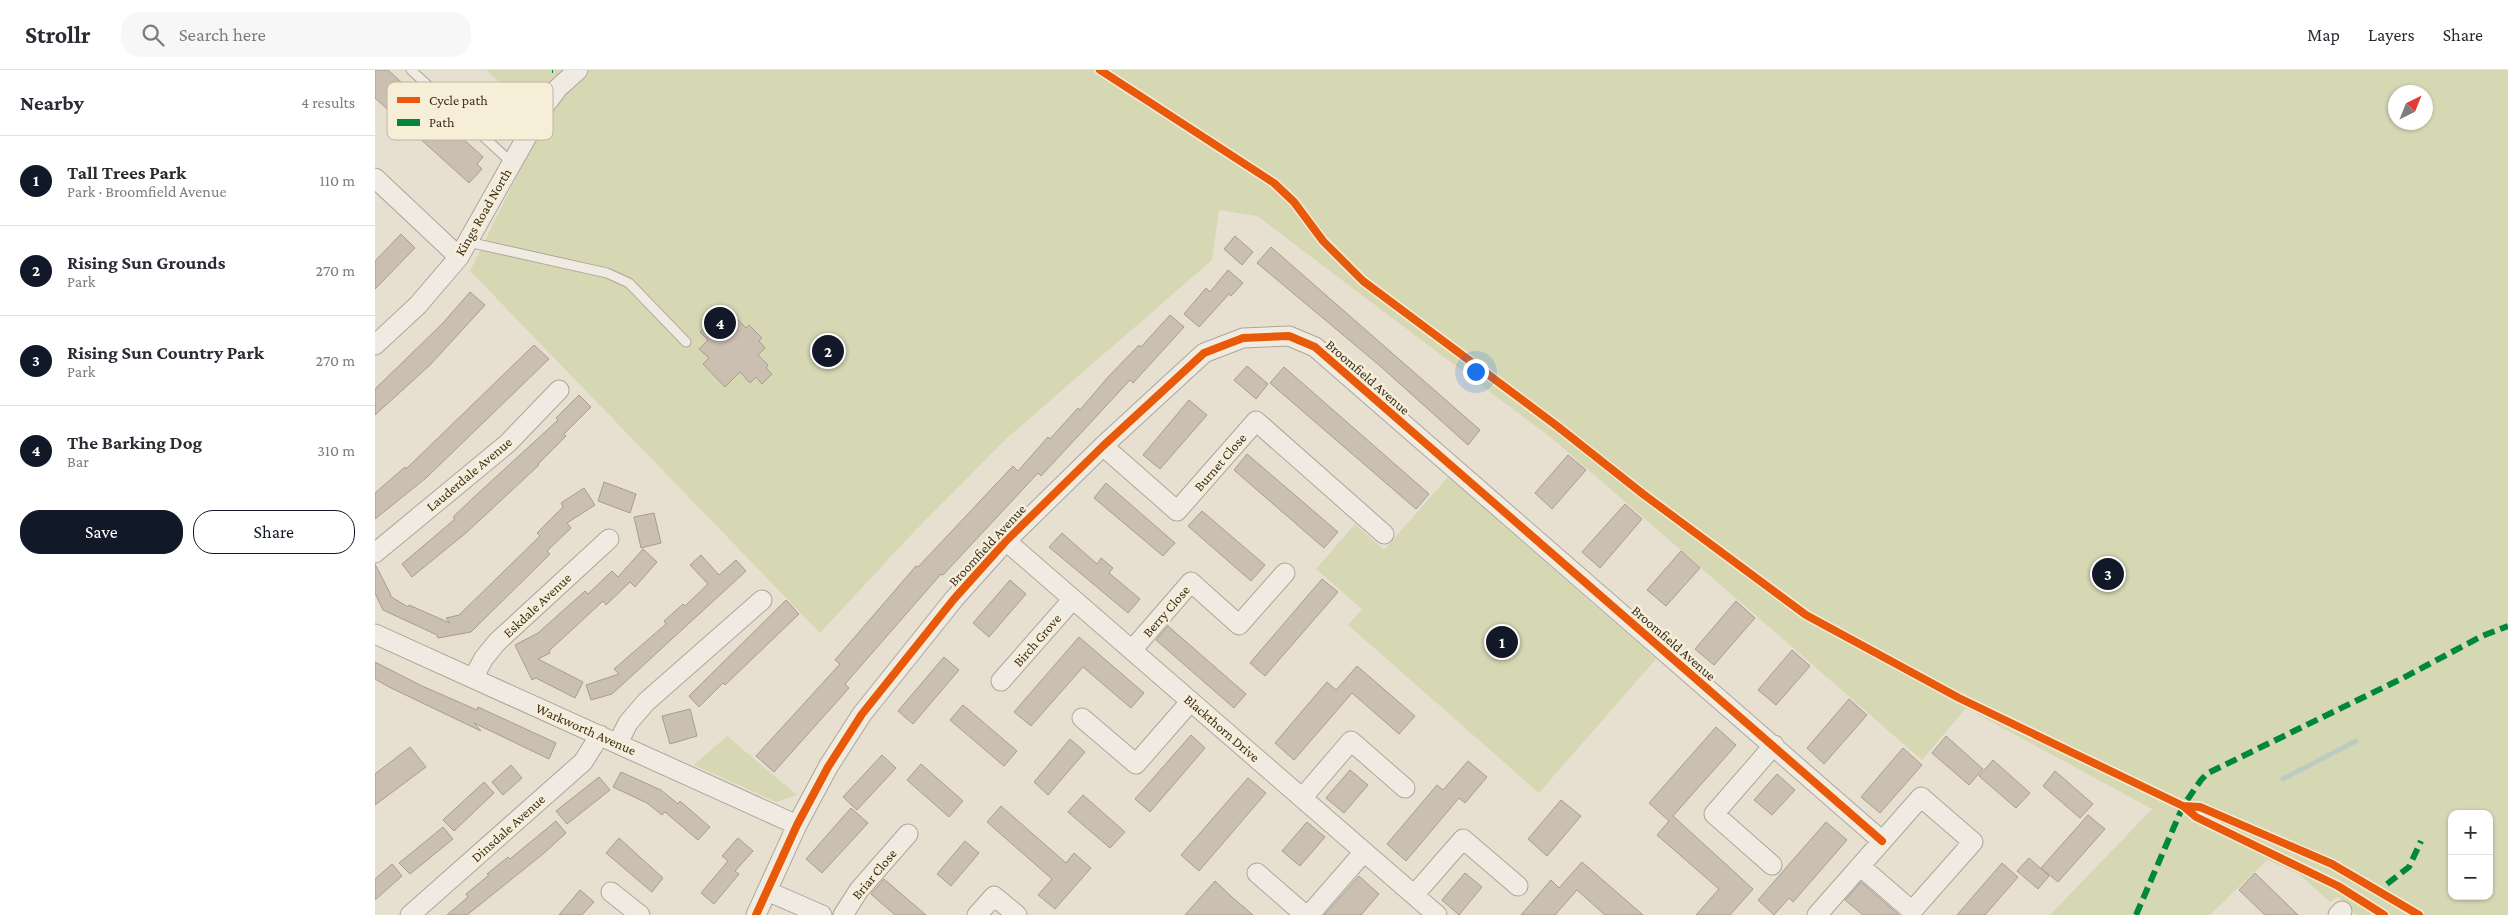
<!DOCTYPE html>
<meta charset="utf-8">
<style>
body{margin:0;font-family:"Crimson Pro",serif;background:#f7f7f7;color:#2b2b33}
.controls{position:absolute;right:15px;bottom:15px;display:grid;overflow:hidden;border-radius:10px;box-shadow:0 1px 4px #0004}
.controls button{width:45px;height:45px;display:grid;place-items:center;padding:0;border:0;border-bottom:1px solid #e1e1e2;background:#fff;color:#2b2b33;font:25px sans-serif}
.compass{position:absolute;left:2013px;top:15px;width:45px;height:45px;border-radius:50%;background:#fff;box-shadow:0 1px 4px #0004;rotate:43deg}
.you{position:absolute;left:1100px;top:301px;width:18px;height:18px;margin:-12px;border:4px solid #fff;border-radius:50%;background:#1a73e8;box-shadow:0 0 0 8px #1a73e833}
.badge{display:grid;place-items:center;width:32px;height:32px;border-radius:50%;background:#111827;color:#fff;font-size:16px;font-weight:700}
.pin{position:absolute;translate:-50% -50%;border:2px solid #fff;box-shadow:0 1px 5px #0006}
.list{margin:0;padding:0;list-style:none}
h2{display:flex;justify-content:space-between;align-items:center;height:65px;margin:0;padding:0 20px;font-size:21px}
h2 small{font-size:16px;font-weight:400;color:#7c7c81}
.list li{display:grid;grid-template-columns:32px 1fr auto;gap:15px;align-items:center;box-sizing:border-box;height:90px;padding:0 20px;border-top:1px solid #e1e1e2}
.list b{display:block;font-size:19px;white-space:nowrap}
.list p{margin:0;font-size:16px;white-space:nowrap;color:#7c7c81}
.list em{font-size:16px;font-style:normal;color:#7c7c81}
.actions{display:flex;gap:10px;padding:15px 20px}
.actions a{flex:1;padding:11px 0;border:1px solid #111827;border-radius:20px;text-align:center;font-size:18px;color:#111827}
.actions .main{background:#111827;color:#fff}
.icon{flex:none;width:28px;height:28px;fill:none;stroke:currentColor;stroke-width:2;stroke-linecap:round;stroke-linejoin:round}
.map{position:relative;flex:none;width:2133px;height:845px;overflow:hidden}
header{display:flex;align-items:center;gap:30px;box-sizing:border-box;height:70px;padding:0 25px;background:#fff;border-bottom:1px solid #e1e1e2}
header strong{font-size:24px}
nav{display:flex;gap:28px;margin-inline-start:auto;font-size:18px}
.search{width:350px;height:45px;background:#f7f7f7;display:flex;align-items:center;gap:12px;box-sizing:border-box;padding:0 18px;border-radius:20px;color:#7c7c81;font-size:19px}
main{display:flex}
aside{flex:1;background:#fff}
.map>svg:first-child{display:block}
</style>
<header>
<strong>Strollr</strong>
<div class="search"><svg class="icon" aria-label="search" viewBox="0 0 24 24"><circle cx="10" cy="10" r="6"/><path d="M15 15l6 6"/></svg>Search here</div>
<nav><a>Map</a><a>Layers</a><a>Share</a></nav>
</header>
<main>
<aside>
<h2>Nearby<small>4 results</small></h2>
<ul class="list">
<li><span class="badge">1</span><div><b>Tall Trees Park</b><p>Park · Broomfield Avenue</p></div><em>110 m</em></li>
<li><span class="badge">2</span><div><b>Rising Sun Grounds</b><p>Park</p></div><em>270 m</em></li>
<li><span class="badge">3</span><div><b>Rising Sun Country Park</b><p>Park</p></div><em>270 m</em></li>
<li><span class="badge">4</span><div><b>The Barking Dog</b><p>Bar</p></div><em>310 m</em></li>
</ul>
<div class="actions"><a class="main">Save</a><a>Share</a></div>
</aside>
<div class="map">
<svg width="2133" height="845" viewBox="0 0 2133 845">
<rect width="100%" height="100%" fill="#e7e0d1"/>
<path fill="#d6d7b3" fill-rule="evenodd" d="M111 0H2133V845H1982L1963 827 1955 832 1924 804 1892 790 1835 845H1675L1777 739 1591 638 1547 690 1179 370 882 146 844 140 837 190 632 368 535 466 445 563 95 201 168 53ZM2020 22H2050V52H2020ZM2077 744H2114V826H2077Z
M1073 407 1281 589 1164 723 973 555 987 539 941 499 980 454 1009 480Z
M352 666 422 725 401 732 319 695Z"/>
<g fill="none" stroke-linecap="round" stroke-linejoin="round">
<path stroke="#bcccc2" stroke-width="5" d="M1908 709 1981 671"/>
</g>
<path fill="#cbbfb2" stroke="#a89c90" d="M0 0H13L108 87 102 94 107 99 94 113 0 28Z
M26 164 40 178 0 219V191Z
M860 166 878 182 867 195 849 179Z
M896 177 1105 360 1093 375 1004 295 882 193Z
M853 200 868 213 856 226 854 224 824 257 809 244 831 218 835 222Z
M95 222 110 235 55 295 0 345V319L67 254Z
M350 237 371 258 374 255 387 268 384 271 390 278 383 285 393 295 391 298 397 304 387 314 381 307 375 313 365 302 350 317 328 294 334 288 324 279 333 270 325 262 331 256 328 253 343 239 346 242Z
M795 245 809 257 758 313 755 310 666 406 663 403 568 505 566 504 470 614 474 618 399 702 381 686 465 594 460 590 541 496 543 497 638 396 643 401 673 367 675 369 703 338 705 340 733 307 764 275 766 277Z
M159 275 174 289 51 408 0 449V423L30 397 31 399Z
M872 296 893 314 881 329 859 310Z
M909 297 1054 424 1041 439 895 313Z
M204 325 216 337 189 364 191 366 163 394 164 395 92 462 37 507 27 494 80 449 78 447 98 428 183 350 181 348Z
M814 330 832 345 785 399 768 385Z
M872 384 963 462 949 478 859 400Z
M1193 385 1211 400 1177 439 1160 423Z
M229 412 261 424 255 443 223 431Z
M731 413 800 473 788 486 719 428Z
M209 418 220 435 192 453 196 458 172 481 175 484 96 562 63 568 62 565 8 540 0 523V494L16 525 15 526 33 537 34 535 75 553 71 548 84 545 165 466 162 463 188 437 186 433Z
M1250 434 1267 449 1225 498 1207 482Z
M827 441 890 495 876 511 813 456Z
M279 443 286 473 266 478 259 447Z
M687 463 722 494 726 488 738 498 734 503 765 529 753 543 674 477Z
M268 479 282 492 260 517 255 512 231 535 228 531 174 581 175 583 163 589 208 612 200 628 161 608 157 610 140 575 163 563 210 521 213 524 237 501 243 507Z
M1306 481 1325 498 1291 536 1272 520Z
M326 485 344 505 361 490 371 501 237 624 216 630 211 615 244 604 239 599 291 554 289 551 308 534 310 536 333 514 315 495Z
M947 509 963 522 890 606 875 593Z
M635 510 651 524 614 567 598 553Z
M411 530 424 544 350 615 348 613 324 637 314 626Z
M1361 531 1380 548 1339 595 1320 579Z
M793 556 871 624 859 638 781 570Z
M704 567 769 623 756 638 708 597 656 656 639 642Z
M1417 580 1435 596 1401 635 1383 620Z
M569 587 584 600 538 654 523 641Z
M0 592 47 616 102 640 103 637 181 673 174 689 99 653 106 661 14 617 0 609Z
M982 596 1040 646 1024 664 977 623 919 690 900 673 952 612 961 620Z
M1474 629 1492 645 1449 694 1432 678Z
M588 635 642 681 629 696 575 650Z
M315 639 322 666 295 674 287 646Z
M1341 657 1361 675 1298 746 1378 819 1355 845H1321L1344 819 1282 765 1294 751 1274 733Z
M816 665 830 678 775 742 760 729Z
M1571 666 1608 699 1594 715 1557 683Z
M695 669 710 682 673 725 659 712Z
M35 677 51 697 0 735V704Z
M1528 678 1547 695 1505 743 1486 727Z
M507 685 521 698 482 740 468 727Z
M1618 690 1655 723 1641 738 1604 706Z
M1093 691 1112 707 1090 733 1084 728 1031 791 1012 774 1062 715 1068 720Z
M546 694 588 731 574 747 532 710Z
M136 695 147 708 128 725 117 712Z
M975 700 993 715 969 743 951 728Z
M1680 701 1718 734 1705 748 1668 716Z
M246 702 286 720 303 734 305 731 335 757 323 770 290 742 287 745 272 733 238 717Z
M1402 704 1420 720 1397 745 1379 730Z
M224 707 235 720 192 754 181 741Z
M873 708 891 723 824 801 806 785Z
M109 712 119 723 79 761 68 750Z
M708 725 750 762 735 778 693 742Z
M1186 730 1206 746 1172 786 1153 769Z
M626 736 691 793 699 783 716 798 680 839 663 825 677 809 612 752Z
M476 738 493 753 447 803 431 789Z
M1713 745 1730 759 1683 812 1666 798Z
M181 751 191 763 168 784 92 845H72L93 827 91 824 114 805 112 804 133 787 135 789Z
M932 752 950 767 925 796 907 781Z
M1451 752 1472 770 1418 832 1414 828 1399 845 1383 830Z
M68 757 78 769 35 804 24 793Z
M244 768 288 808 277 822 231 783Z
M363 768 378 781 360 801 364 804 339 834 326 823 353 791 347 786Z
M590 771 604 783 576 816 562 804Z
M1654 788 1674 806 1663 819 1642 801Z
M1207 792 1268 845H1230L1202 820 1180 845H1146L1176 810 1184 818Z
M1627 793 1643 807 1610 845H1582Z
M17 794 27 806 0 830V809Z
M1090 803 1107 817 1084 845 1067 830Z
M1880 803 1923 845H1890L1864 820Z
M984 806 1004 824 986 845H949Z
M509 809 551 845H520L496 824Z
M840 811 857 827 878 845H810Z
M1486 812 1524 845H1488L1470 830Z
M205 820 219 832 207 845H184Z"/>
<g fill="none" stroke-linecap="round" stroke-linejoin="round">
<g stroke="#ada599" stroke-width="11">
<path id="lane" d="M36 0 136 92
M93 172 232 203 254 213 311 272"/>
</g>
<g stroke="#ada599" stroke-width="21">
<path id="street" d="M0 108 84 187
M0 275 43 235 84 187 168 38 183 18 203 0
M728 376 802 441 881 351 1009 464
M631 471 1062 845
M0 483 133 373 184 320
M0 564 422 755
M757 580 816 512 864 555 910 503
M98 608 109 588 122 572 234 469
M626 611 698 529
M707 648 761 694 816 631
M243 673 253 653 271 632 387 530
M927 728 976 671 1030 718
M1397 795 1339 744 1399 675
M882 803 930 845
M392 821 447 845
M236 822 265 845
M1039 825 1088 769 1143 816
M35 845 208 692 225 665
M381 845 422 755 453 697 487 644 579 529 631 471 728 376 829 283 868 268 914 266 940 277 1507 771
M468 845 484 820 533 764
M602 845 619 826 642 845
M934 845 989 782
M1442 845 1546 727 1598 772 1537 841 1485 796
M1963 845 1967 841"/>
</g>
<use href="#lane" stroke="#efebe3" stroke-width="9"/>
<use href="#street" stroke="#efebe3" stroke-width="19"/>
<path stroke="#00873e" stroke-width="6" stroke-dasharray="12 6" stroke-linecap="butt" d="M177 0H178
M2012 814 2034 797 2046 771
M1761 845 1808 736 1826 710 1833 703 2028 608 2107 566 2133 556"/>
<g stroke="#f7eed8" stroke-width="11">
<path id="cycleway" d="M725 0 899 113 919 132 948 171 988 211 1182 356 1268 424 1431 545 1584 628 1808 736 1821 747 1963 816 2009 845
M1808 736 1825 737 1957 794 2044 845
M381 845 422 755 453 697 487 644 579 529 631 471 728 376 829 283 868 268 914 266 940 277 1507 771"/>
</g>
<use href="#cycleway" stroke="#e8590c" stroke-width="8"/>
</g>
<g text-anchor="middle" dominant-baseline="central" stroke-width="5" stroke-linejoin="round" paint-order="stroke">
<g font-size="14" fill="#3d2e20" stroke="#f7eed8">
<text transform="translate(108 142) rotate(-60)">Kings Road North</text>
<text transform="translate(993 307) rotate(41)">Broomfield Avenue</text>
<text transform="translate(845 392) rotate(-49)">Burnet Close</text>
<text transform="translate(94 404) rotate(-40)">Lauderdale Avenue</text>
<text transform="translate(612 475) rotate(-47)">Broomfield Avenue</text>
<text transform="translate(162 535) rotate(-43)">Eskdale Avenue</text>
<text transform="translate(791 541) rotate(-49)">Berry Close</text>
<text transform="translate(662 570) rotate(-49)">Birch Grove</text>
<text transform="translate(1299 573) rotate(41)">Broomfield Avenue</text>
<text transform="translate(847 658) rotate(41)">Blackthorn Drive</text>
<text transform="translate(211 659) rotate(24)">Warkworth Avenue</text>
<text transform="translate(133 758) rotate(-42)">Dinsdale Avenue</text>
<text transform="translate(499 804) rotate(-50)">Briar Close</text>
</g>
</g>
<rect x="12" y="12" width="166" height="58" rx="8" fill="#f7eed8" stroke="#bfb4a1" stroke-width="1"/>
<rect x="22" y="27" width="23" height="6" fill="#e8590c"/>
<rect x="22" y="49" width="23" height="7" fill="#00873e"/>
<g font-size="14" fill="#3d2e20">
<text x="54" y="35">Cycle path</text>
<text x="54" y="57">Path</text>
</g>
</svg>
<div class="controls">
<button>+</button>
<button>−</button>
</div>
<svg class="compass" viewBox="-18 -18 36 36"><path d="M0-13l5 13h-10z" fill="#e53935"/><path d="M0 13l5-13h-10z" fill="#7c7c81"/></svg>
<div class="you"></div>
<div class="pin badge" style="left:1127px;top:572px">1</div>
<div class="pin badge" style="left:453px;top:281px">2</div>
<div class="pin badge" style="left:1733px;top:504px">3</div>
<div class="pin badge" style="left:345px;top:253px">4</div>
</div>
</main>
